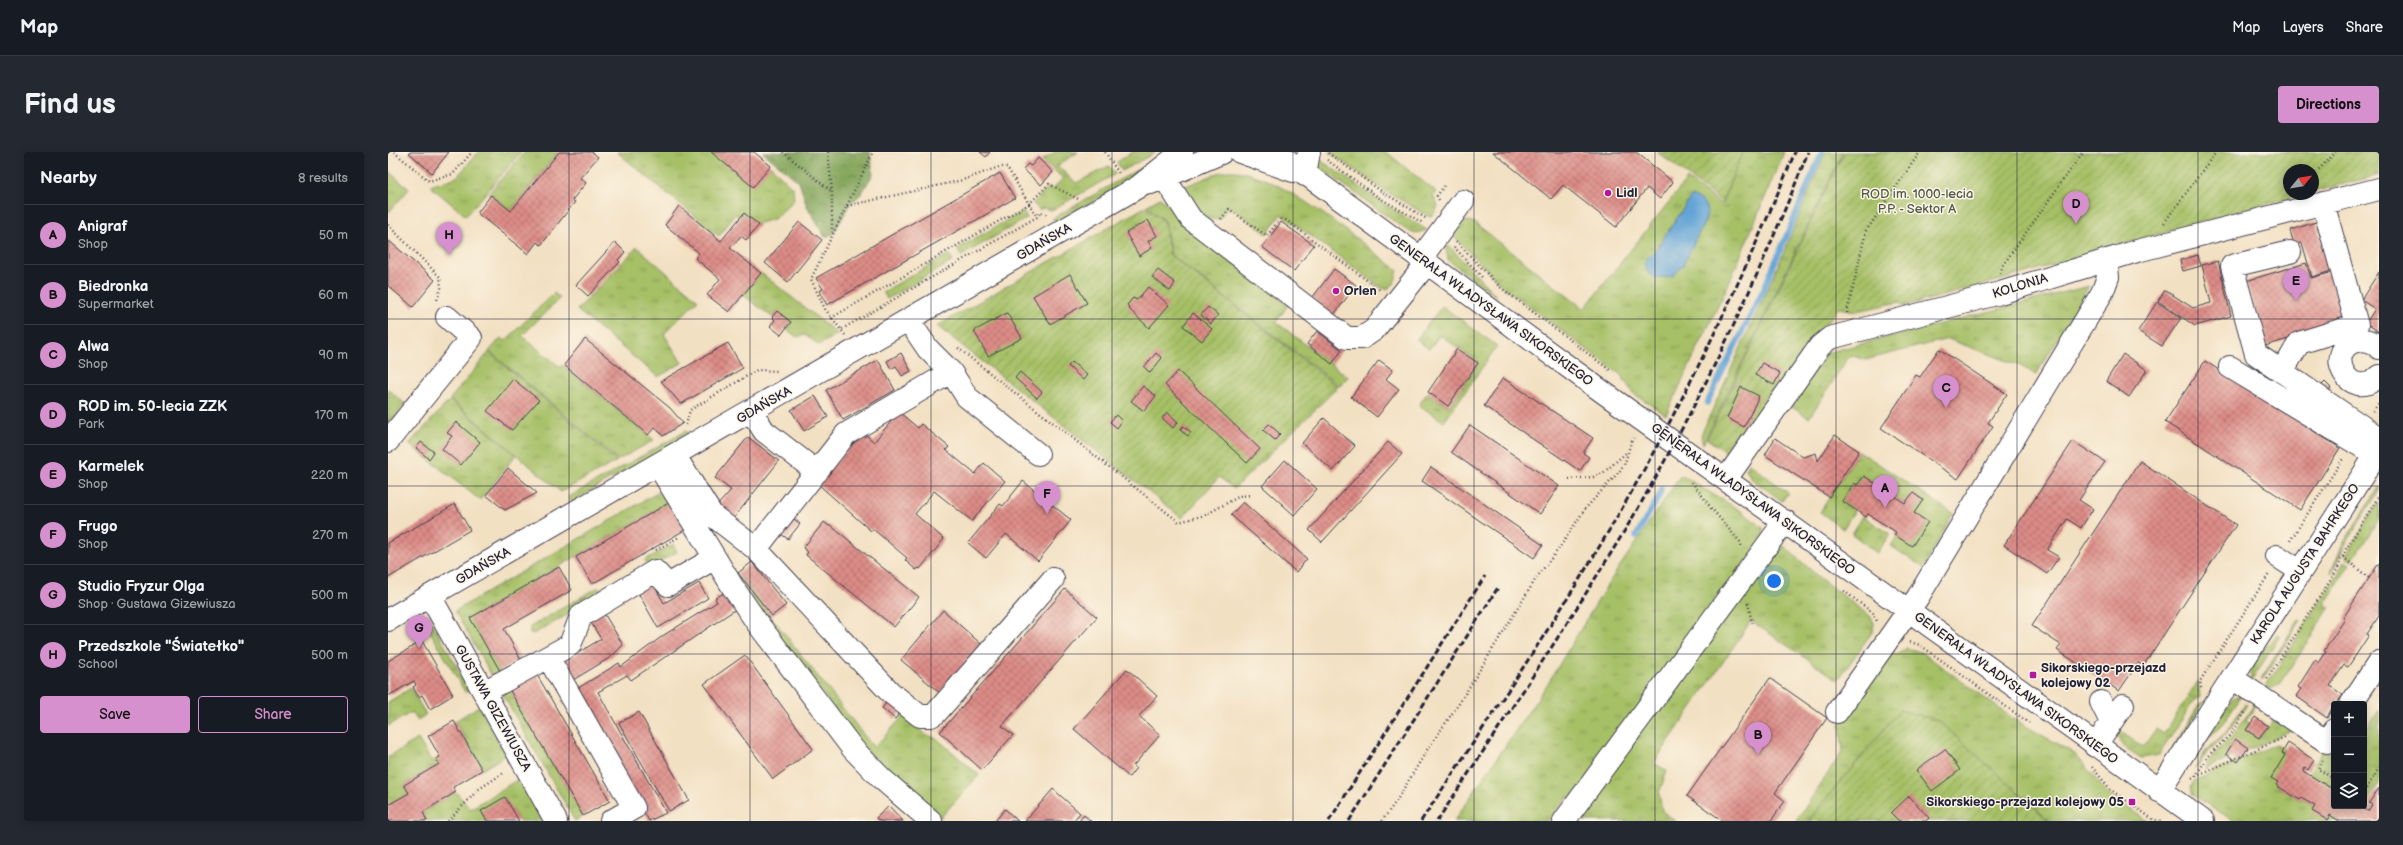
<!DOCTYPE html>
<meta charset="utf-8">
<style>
body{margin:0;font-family:"Balsamiq Sans",sans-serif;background:#242831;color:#f1f3f6}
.controls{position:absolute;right:12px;bottom:12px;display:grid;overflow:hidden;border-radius:4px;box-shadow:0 2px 10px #0003}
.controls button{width:36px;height:36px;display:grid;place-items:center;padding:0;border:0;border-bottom:1px solid #363941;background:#171b24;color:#f1f3f6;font:20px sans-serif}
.compass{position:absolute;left:1895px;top:12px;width:36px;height:36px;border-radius:50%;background:#171b24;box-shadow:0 2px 10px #0003;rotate:60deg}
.you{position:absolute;left:1386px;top:429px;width:14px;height:14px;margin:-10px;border:3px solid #fff;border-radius:50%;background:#1a73e8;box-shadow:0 0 0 6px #1a73e833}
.badge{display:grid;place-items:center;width:26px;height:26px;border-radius:50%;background:#d690ce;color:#111;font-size:13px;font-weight:700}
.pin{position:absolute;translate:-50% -33px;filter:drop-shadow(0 1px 2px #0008)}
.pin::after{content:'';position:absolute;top:21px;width:14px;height:12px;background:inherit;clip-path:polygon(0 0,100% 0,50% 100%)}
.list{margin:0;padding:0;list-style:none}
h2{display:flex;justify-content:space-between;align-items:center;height:52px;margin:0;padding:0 16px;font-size:17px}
h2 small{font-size:13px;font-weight:400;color:#9ea1a6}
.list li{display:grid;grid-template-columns:26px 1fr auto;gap:12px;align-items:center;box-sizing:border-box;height:60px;padding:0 16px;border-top:1px solid #363941}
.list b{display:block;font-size:15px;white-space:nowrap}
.list p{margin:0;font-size:13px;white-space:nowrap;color:#9ea1a6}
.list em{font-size:13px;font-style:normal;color:#9ea1a6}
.actions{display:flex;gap:8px;padding:12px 16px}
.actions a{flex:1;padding:9px 0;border:1px solid #d690ce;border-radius:4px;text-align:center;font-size:14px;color:#d690ce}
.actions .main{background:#d690ce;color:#111}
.icon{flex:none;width:22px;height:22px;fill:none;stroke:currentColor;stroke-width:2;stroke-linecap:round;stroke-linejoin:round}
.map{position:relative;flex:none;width:1991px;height:669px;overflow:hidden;border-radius:4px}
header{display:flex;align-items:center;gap:24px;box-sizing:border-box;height:56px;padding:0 20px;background:#171b24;border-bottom:1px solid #363941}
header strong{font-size:19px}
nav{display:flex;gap:22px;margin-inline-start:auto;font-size:14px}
.intro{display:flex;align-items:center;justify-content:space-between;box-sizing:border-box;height:96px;padding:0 24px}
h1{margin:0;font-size:28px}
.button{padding:10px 18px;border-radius:4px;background:#d690ce;color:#111;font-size:14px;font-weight:700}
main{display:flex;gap:24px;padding:0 24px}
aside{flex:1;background:#171b24;border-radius:4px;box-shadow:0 2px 10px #0003}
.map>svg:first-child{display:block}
</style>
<header>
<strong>Map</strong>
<nav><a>Map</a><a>Layers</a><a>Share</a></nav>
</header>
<div class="intro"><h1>Find us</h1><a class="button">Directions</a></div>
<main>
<aside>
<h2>Nearby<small>8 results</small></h2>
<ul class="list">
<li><span class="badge">A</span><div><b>Anigraf</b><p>Shop</p></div><em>50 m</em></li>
<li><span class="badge">B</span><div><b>Biedronka</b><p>Supermarket</p></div><em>60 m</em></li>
<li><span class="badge">C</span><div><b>Alwa</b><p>Shop</p></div><em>90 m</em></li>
<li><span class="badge">D</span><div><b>ROD im. 50-lecia ZZK</b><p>Park</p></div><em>170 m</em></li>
<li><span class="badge">E</span><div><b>Karmelek</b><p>Shop</p></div><em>220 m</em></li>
<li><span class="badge">F</span><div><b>Frugo</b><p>Shop</p></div><em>270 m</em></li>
<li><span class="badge">G</span><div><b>Studio Fryzur Olga</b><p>Shop · Gustawa Gizewiusza</p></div><em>500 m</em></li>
<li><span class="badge">H</span><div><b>Przedszkole &quot;Światełko&quot;</b><p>School</p></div><em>500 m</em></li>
</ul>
<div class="actions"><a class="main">Save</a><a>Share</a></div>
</aside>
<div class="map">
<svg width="1991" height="669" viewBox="0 0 1991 669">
<defs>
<pattern id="grass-tufts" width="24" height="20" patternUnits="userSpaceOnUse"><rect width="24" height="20" fill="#a6c066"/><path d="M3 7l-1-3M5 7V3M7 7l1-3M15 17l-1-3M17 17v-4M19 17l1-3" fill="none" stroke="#879c55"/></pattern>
<pattern id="forest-crowns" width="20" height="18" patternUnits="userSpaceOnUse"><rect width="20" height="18" fill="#84a65b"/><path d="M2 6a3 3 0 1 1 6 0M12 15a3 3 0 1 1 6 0" fill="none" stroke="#6c874c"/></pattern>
<pattern id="park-crowns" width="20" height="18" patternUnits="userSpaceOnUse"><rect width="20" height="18" fill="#a6c066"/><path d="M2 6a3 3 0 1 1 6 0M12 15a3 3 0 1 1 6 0" fill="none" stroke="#879c55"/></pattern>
<pattern id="garden-furrows" width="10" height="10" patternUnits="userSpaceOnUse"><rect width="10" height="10" fill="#a6c066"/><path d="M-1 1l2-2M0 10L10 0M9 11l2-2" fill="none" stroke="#879c55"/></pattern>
<pattern id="building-cross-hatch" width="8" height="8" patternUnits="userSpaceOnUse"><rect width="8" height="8" fill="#dd8c87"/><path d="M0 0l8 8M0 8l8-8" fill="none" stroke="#b37270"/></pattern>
</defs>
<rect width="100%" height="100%" fill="#fcf5e5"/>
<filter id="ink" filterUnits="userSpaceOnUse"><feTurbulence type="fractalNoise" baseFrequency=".025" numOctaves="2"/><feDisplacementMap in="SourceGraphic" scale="8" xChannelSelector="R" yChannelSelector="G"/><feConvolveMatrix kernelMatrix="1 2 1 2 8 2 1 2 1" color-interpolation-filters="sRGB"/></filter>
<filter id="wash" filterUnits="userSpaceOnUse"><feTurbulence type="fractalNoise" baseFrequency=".012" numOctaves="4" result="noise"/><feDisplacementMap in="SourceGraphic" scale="16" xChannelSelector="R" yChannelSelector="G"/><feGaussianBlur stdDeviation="0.9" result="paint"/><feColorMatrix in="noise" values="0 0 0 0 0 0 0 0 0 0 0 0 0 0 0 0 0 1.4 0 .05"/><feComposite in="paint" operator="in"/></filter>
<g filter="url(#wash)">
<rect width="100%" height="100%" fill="#f2e0c2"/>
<path fill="url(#grass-tufts)" stroke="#647150" d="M90 0H133L78 64 42 34 69 25Z
M137 0H170L123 58 101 41Z
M229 0H323L383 14 405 36 406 48 386 67 364 73 347 62 331 84Z
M667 0H690L669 14 688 31 721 14 727 22 664 58 655 56 651 58 645 51 661 35 665 37 675 26 654 8Z
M745 0H768L734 19 729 10Z
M780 0H783L732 34 668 70 664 67Z
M941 0H998L1048 40 1045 44 1050 54C1048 59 1046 65 1040 64L994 37Z
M1355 0H1396L1341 131 1278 263 1245 241 1233 223 1115 135 1063 81C1070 72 1075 66 1087 71L1196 157 1299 27 1333 52Z
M1437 0H1455L1315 292 1313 283 1393 107Z
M928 5 990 48 1039 78 1028 81 1017 77 934 17 930 14Z
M840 19C887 16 971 90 1010 118L1006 132 999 137 994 136 893 62 879 82 841 54 832 66 823 68C809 60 800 51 798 34L830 21Z
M772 46C782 53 790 66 799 75L900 153 888 170 960 225 951 234 783 103 777 69 758 54Z
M635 59 639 66 573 104 569 97Z
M1057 91 1060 93 1109 145 1060 108Z
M249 95 310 148 276 182 294 211 270 225 189 158Z
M561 102 565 109 499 147 495 140Z
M373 121 450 182 431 193 417 183 409 185 398 177 403 170 389 159 384 165 355 143Z
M1701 134 1648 223 1633 214 1560 187 1477 208 1462 203 1421 266 1402 254 1438 201Z
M166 141 172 146 134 184 172 215 174 213 266 288 230 308 101 199 113 186 117 189Z
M1054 154 1109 194 1056 270 1031 253 1039 241 1061 255 1091 211 1052 183 1041 197 1028 188Z
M101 200 229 309 173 340 62 247Z
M0 237 17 252 0 272Z
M62 248 128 303 92 348 21 292Z
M298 279 301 282 183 350 181 345Z
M1471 299 1565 361 1536 416 1503 394 1509 384 1524 394 1540 371 1526 361 1535 348 1525 341 1517 351 1475 323 1469 333 1466 331 1454 349 1467 358 1455 377 1432 360Z
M1361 311 1400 341 1394 349 1364 327 1358 317Z
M1991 317V321L1956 374 1955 373Z
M1293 323 1353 359 1375 376 1377 390 1194 637 1173 652 1160 669H1066L1160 531 1220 432Z
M1991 335V339L1955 396 1943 421 1953 395Z
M276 337 284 349 82 466 112 519 104 524 67 459Z
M1991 350V367L1964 409 1958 405 1959 401Z
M1475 364 1502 382 1489 401 1464 382Z
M285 392 289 400 272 409 280 421 260 413 257 408Z
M1396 394 1434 428 1482 464 1486 471 1485 479 1450 528 1363 469 1266 611 1279 619 1271 641 1274 659 1288 669H1196L1189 664 1386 397Z
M1956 409 1962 412 1937 452 1942 455 1893 531 1885 536 1876 537 1950 422Z
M349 421 486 596 517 562 538 583 548 586 591 623 552 666 482 603 377 466Z
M209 436 216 437 213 444 147 481 142 482V475Z
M1911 467 1913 468 1874 528 1873 527Z
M44 471 82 538 77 540 39 474Z
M1889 483 1892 484 1864 528C1856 514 1880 493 1889 483Z
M1519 496 1535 501 1627 568 1687 602 1719 641 1759 669H1661L1650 658 1512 558 1420 669H1408L1455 599 1452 573 1503 499 1509 503Z
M1810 529 1812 545 1805 550 1771 603 1753 606C1743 599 1726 592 1730 578L1755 595 1768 577 1776 582Z
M23 536 38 563 29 568 24 560 0 574V550Z
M121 537 195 664 187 669 114 541Z
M1848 544H1853L1833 574 1815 591 1844 547Z
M1816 550 1784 599 1782 600 1811 553Z
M1867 551 1868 553 1858 569 1862 572 1858 578 1871 586 1889 565 1910 575 1858 599 1847 588 1838 602 1843 606 1816 618 1825 603 1846 583Z
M1857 552 1859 553 1841 579 1820 600 1807 617 1817 600 1838 580Z
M91 554 118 603 95 617 67 569Z
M1991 558V632L1976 655 1974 654 1976 581Z
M30 587 44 610 48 607 51 612 16 633 21 641 0 653V605Z
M1888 592 1896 596 1894 601 1897 603 1888 633 1912 648 1913 646 1927 654 1939 668 1942 663 1951 669H1846L1805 643 1803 636 1806 629Z
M1936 597 1946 604V636L1921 621Z
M132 626 156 669H131L117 646 93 659 99 669H39L35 660 68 640 82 657Z"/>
<path fill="url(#forest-crowns)" stroke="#53644b" d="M375 0H482L485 22 473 42 462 52 446 81 437 85 419 54 411 30Z"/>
<path fill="url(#park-crowns)" stroke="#647150" d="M0 19 21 37 1 60 0 59Z"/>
<path fill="url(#garden-furrows)" stroke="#647150" d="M1269 0H1355L1334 50Z
M1456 0H1991V23L1925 40V18H1901V42H1917C1782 76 1650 120 1516 154L1511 150 1469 159 1450 156 1402 218 1364 282 1338 300 1319 287Z
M757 55 776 69 782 103 950 235 846 337 831 325 794 366 549 174Z
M1512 558 1551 569 1661 669H1420Z"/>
<path fill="#64a4d7" stroke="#436389" d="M1303 45C1316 46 1322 57 1317 69L1295 113 1285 124 1268 126 1259 120 1257 109 1269 96Z"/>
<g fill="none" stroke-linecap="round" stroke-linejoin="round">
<path stroke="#64a4d7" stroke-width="5.5" d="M1319 251 1376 136 1434 0
M1248 384 1272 343 1273 337"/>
</g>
<g id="blocks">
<path fill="url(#building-cross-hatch)" d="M22 0H61L44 21 21 1Z
M171 0H204L210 5 192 26 198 31 184 48 187 50 153 93 149 90 140 102 89 61 103 43 123 59Z
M323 0H366L383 14 365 35Z
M592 0H602L598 5Z
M1105 0H1248L1285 30 1272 47 1259 36 1228 75 1175 33 1163 47Z
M650 6 665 20 653 33 635 17 640 12 643 14Z
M612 21 627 46 439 153 431 139 435 137 428 126Z
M291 54 333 89 356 61 371 73 358 88 353 84 342 96 373 121 341 160 319 143 332 127 307 106 311 101 277 73Z
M760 68 769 84 760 89 764 96 751 104 738 81Z
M411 70 434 88 400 130 377 111Z
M893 70 926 93 906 119 874 95Z
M1928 70 1943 119 1924 125 1914 91 1906 93 1902 78Z
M0 88 47 128 25 155 0 134Z
M227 90 237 100 230 108 232 110 200 144 188 133Z
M1810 103 1813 114 1795 119 1792 108Z
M1830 109 1843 164 1807 174 1770 149 1777 138 1805 156 1823 151 1814 113Z
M1918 111 1923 126 1945 120 1960 169 1877 194 1858 129Z
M946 117 968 133 943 167 921 150Z
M770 118 787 131 782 139 764 125Z
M1991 120V180L1978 171 1987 157 1973 148Z
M682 122 699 151 662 172 645 144Z
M760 135 781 153 761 176 740 156 741 155 739 153 745 146 749 148Z
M1769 150 1793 166 1774 194 1750 179Z
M820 155 830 163 823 172 813 163Z
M389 159 403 170 393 183 382 174 387 168 384 165Z
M619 161 634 186 600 204 586 179Z
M805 161 824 177 814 189 795 174Z
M929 179 954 198 944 212 919 192Z
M197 187 282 256 295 271 275 284 267 275 260 283 176 213Z
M340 191 355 216 293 252 273 229Z
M1069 197 1090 211 1060 254 1040 240Z
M1551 197 1619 242 1600 271 1605 274 1570 327 1493 276 1528 223 1532 225Z
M513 201 523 219 514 224 508 214 503 217 499 209Z
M768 201 774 206 762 221 756 215Z
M1735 202 1759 218 1741 245 1718 229Z
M490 208 507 238 455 268 438 238Z
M991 208 1005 218 998 227 1011 237 989 265 963 245Z
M1817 209 1952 296 1912 358 1777 270Z
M684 210 699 223 695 228 680 214Z
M1374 211 1392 221 1386 233 1367 223Z
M790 219 872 297 859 311 777 233Z
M632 220 654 240 649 246 627 226Z
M1115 226 1205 286 1195 301 1201 305 1192 319 1096 254Z
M125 227 151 248 124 278 99 259Z
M1937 230 1943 236 1937 241 1931 236Z
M755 234 768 244 756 259 743 249Z
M1353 235 1371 244 1356 275 1339 266Z
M427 244 440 265 416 279 403 258Z
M511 260 530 276 533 272 561 295 558 298 587 322 596 311 617 329 584 369 546 339 527 362 556 387 532 417 531 416 528 418 517 408 519 406 485 377 483 379 430 332 475 280 486 290Z
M779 260 790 270 785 276 774 266Z
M728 263 734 269 729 276 722 270Z
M936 266 967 294 945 319 914 291Z
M68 270 92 290 73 313 54 297 64 284 59 281Z
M881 272 892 282 887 288 875 278Z
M1082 273 1171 334 1152 362 1063 300Z
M795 274 803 280 800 284 792 278Z
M1447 283 1471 299 1441 345 1377 303 1387 286 1415 305 1428 301 1430 309Z
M360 285 391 309 345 367 329 354 343 338 327 326Z
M1685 289 1717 310 1691 348 1705 357 1693 376 1679 367 1659 398 1671 405 1659 422 1616 393Z
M33 290 46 300 41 307 28 296Z
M1000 290 1014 302 934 390 921 378Z
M897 308 929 337 906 363 874 334Z
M1752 309 1848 373 1755 514 1750 511 1731 539 1669 498 1673 493 1644 474Z
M1043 315 1155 393 1146 406 1034 329Z
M120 316 149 341 117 358 98 343Z
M1476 324 1517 351 1525 341 1535 348 1526 361 1540 370 1524 394 1506 383 1508 380 1480 362 1478 365 1454 349 1466 331 1469 333Z
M635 329 683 368 650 409 618 382 598 406 580 391 612 352 615 354Z
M284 349 300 376 204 432 188 405Z
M855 350 919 407 908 420 843 363Z
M67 352 82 378 0 426V391Z
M406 367 412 372 400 387 393 382Z
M436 370 441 374 442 373 531 445 506 475 418 403 420 400 415 396Z
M364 410 398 453 384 464 350 421Z
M1991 411V464L1979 482 1981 483 1960 515 1956 513 1942 534 1955 543 1948 552H1946L1939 566 1908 544 1913 537 1910 535 1927 508 1931 511 1938 500 1936 499 1957 467 1955 466Z
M171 415 184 438 116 477 133 508 112 519 82 466Z
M263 428 276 451 311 431 320 446 270 476 248 437Z
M677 437 709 465 614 574 625 583 594 618 552 580Z
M338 440 348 457 243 528 239 523 210 540 278 661 261 669 187 538 231 511 233 515 276 483 329 450 327 446Z
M214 458 235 493 223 505 185 528 175 510 213 487 200 466Z
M555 458 593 492 552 541 513 508Z
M34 489 65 543 42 557 34 543 31 545 28 541 25 535 28 533 26 529 0 544V509Z
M357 503 425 597 385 627 316 532Z
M739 517 769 544 751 564 772 583 745 614 748 616 741 625 686 577Z
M148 521 222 649 195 664 121 537Z
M1382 526 1439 566 1387 641 1397 649 1383 669H1335L1299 644Z
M500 549 513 559 507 567 494 556Z
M251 560 301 648 281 659 231 571Z
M1867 565 1880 574 1871 586 1858 578Z
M66 569 94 618 65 635 68 640 35 660 39 669H0V653L21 641 16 633 51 612 48 607 52 605 40 584Z
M1847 587 1860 596 1850 610 1838 602Z
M1900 591 1926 608 1920 618 1917 616 1915 619 1946 638V654H1972L1980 659 1984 653 1981 651 1991 636V669H1951L1942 663 1939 668 1924 659 1927 654 1913 646 1912 648 1888 633 1890 630 1883 626 1897 603 1894 601Z
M1557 597 1572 618 1544 639 1528 618Z
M665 637 692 661 685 669H637Z
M1521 644 1541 666 1538 669H1511L1503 661Z
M117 645 131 669H99L93 659Z
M501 654 515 669H491L488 666Z
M617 657 630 669H607Z
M696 663 703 669H691Z"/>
</g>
</g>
<g filter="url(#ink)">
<use href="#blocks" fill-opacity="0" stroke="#413e4f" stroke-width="1"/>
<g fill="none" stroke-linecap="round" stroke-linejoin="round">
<g stroke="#413e4f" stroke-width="24">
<path id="minor" d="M852 0 905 19
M888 0 1205 233 1815 669
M917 23 921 0
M777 27 803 67 959 186H974L986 178 1039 111
M763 31 833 1
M1902 100 1844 114 1868 202 1991 286
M1033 106 1075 49
M521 169 540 197 563 220 579 245 650 302
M1991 196C1985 189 1978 187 1969 189 1934 197 1961 253 1991 224
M1842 215 1988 303
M1894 220 1911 191 1969 173 1935 51
M364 260 376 279 429 320
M0 289 83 186 59 165
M287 304 324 363 368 397 502 540 532 564H543L548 561 665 427
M270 313 346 437 370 472 465 597 493 626 543 669
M1338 327 1432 194 1442 186 1612 141 1749 99 1991 37
M368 397 458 282 563 220
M1889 404 1912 419
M42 444 168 669
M0 468 750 35 794 0
M160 505 182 493 193 464 267 419 280 433 327 406
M1844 526 1939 590 1946 578
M96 540 160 505 246 656 223 669
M1713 550 1723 570
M1963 552 1991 510
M1449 560 1530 445 1714 141 1720 125 1718 108
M1707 594 1735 553
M1771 639 1991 298
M1176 669 1397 369"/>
</g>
<path stroke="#413e4f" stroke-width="2.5" stroke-dasharray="1 3" stroke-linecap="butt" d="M6 0 41 29 65 22 84 0
M395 0 443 39
M440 0 444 39V80
M717 0 732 23
M940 1 993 39 1039 67
M939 8 990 45 1035 71
M1925 23 1948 0
M1051 48 1049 44 1056 34
M459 54 575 28 611 15H619L641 52 661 32 690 47
M833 67 841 57 879 84 894 65 992 138
M1776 71 1828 0
M0 73 52 125 53 136 49 148
M1068 89 1112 135 1223 219
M1066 95 1094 125
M1612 121 1615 113 1695 0
M1459 161 1478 79 1532 0
M443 166 641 52 649 65
M454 177 649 65 653 60 660 63
M457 183 437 157 423 127 485 0
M570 196 791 370 817 363 852 344 863 343
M1985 259 1991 251
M298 273 302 258 369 218 391 219
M1181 327 1205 325 1215 321 1238 301
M1304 330 1323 356 1352 390 1354 395
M1902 389 1956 305
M268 398 291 385
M1955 405 1981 426
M1456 439 1485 461 1489 469
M1360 451 1364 471
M1522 490 1532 493 1641 571
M1879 527 1949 418 1958 397 1991 344
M1813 536 1812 529 1881 422
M1935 608 1930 617 1946 627
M1704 615 1723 638 1766 668 1773 669
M1808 624 1897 585
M1804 626 1807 625 1820 604 1842 583 1858 559
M1976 640 1991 616
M60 669 91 637 117 620
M994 669 1009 648 1039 598 1072 550 1149 425 1172 395 1197 357 1231 320 1237 311 1243 290 1246 286"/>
<use href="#minor" stroke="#fff" stroke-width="22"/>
<path stroke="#22223b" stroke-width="3" stroke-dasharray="6 3" stroke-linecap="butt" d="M941 669 1097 424
M961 669 1111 434
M1033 669C1111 552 1190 437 1258 314 1314 212 1363 107 1407 0
M1049 669C1117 566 1186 464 1249 358 1315 244 1372 123 1420 0"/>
</g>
</g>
<path fill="none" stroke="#22223b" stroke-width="1" stroke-opacity="0.55" d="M181 0V669M362 0V669M543 0V669M724 0V669M905 0V669M1086 0V669M1267 0V669M1448 0V669M1629 0V669M1810 0V669M0 167H1991M0 334H1991M0 502H1991"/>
<g fill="#b5179e" stroke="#fcf5e5" stroke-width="1.5">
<circle cx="1220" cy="41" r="4"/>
<circle cx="948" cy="139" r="4"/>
<rect x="1641" y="519" width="8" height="8" rx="2"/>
<rect x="1740" y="646" width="8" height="8" rx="2"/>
</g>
<g text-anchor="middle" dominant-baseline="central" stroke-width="3" stroke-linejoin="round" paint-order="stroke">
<g font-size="13" font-weight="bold" fill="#22223b" stroke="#fcf5e5" text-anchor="start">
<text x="1228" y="41">Lidl</text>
<text x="956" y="139">Orlen</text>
<text x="1653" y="516">Sikorskiego-przejazd<tspan x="1653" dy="15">kolejowy 02</tspan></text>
<text x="1736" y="650" text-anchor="end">Sikorskiego-przejazd kolejowy 05</text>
</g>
<g font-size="13" fill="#50594a" stroke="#fcf5e5">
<text x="1529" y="42">ROD im. 1000-lecia<tspan x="1529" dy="15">P.P. - Sektor A</tspan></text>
</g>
<g font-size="13" fill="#22223b" stroke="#fcf5e5">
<text transform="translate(656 90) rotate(-30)">GDAŃSKA</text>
<text transform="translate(1632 134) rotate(-17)">KOLONIA</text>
<text transform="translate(1103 158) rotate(36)">GENERAŁA WŁADYSŁAWA SIKORSKIEGO</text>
<text transform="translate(376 253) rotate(-30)">GDAŃSKA</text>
<text transform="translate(1365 347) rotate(36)">GENERAŁA WŁADYSŁAWA SIKORSKIEGO</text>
<text transform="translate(1917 412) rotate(-57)">KAROLA AUGUSTA BAHRKEGO</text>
<text transform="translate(95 414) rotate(-30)">GDAŃSKA</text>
<text transform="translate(1628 536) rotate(36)">GENERAŁA WŁADYSŁAWA SIKORSKIEGO</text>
<text transform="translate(105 556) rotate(61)">GUSTAWA GIZEWIUSZA</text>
</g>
</g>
</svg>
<div class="controls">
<button>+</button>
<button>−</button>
<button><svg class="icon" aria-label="layers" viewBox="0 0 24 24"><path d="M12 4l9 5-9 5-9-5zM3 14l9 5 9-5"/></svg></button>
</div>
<svg class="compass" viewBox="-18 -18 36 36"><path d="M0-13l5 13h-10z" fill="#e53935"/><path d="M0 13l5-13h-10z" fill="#9ea1a6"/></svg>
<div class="you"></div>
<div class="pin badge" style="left:1497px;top:356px">A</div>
<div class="pin badge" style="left:1370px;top:603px">B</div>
<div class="pin badge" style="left:1558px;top:256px">C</div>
<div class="pin badge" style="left:1688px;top:72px">D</div>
<div class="pin badge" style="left:1908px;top:149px">E</div>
<div class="pin badge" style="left:659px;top:362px">F</div>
<div class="pin badge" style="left:31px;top:496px">G</div>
<div class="pin badge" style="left:61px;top:103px">H</div>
</div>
</main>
